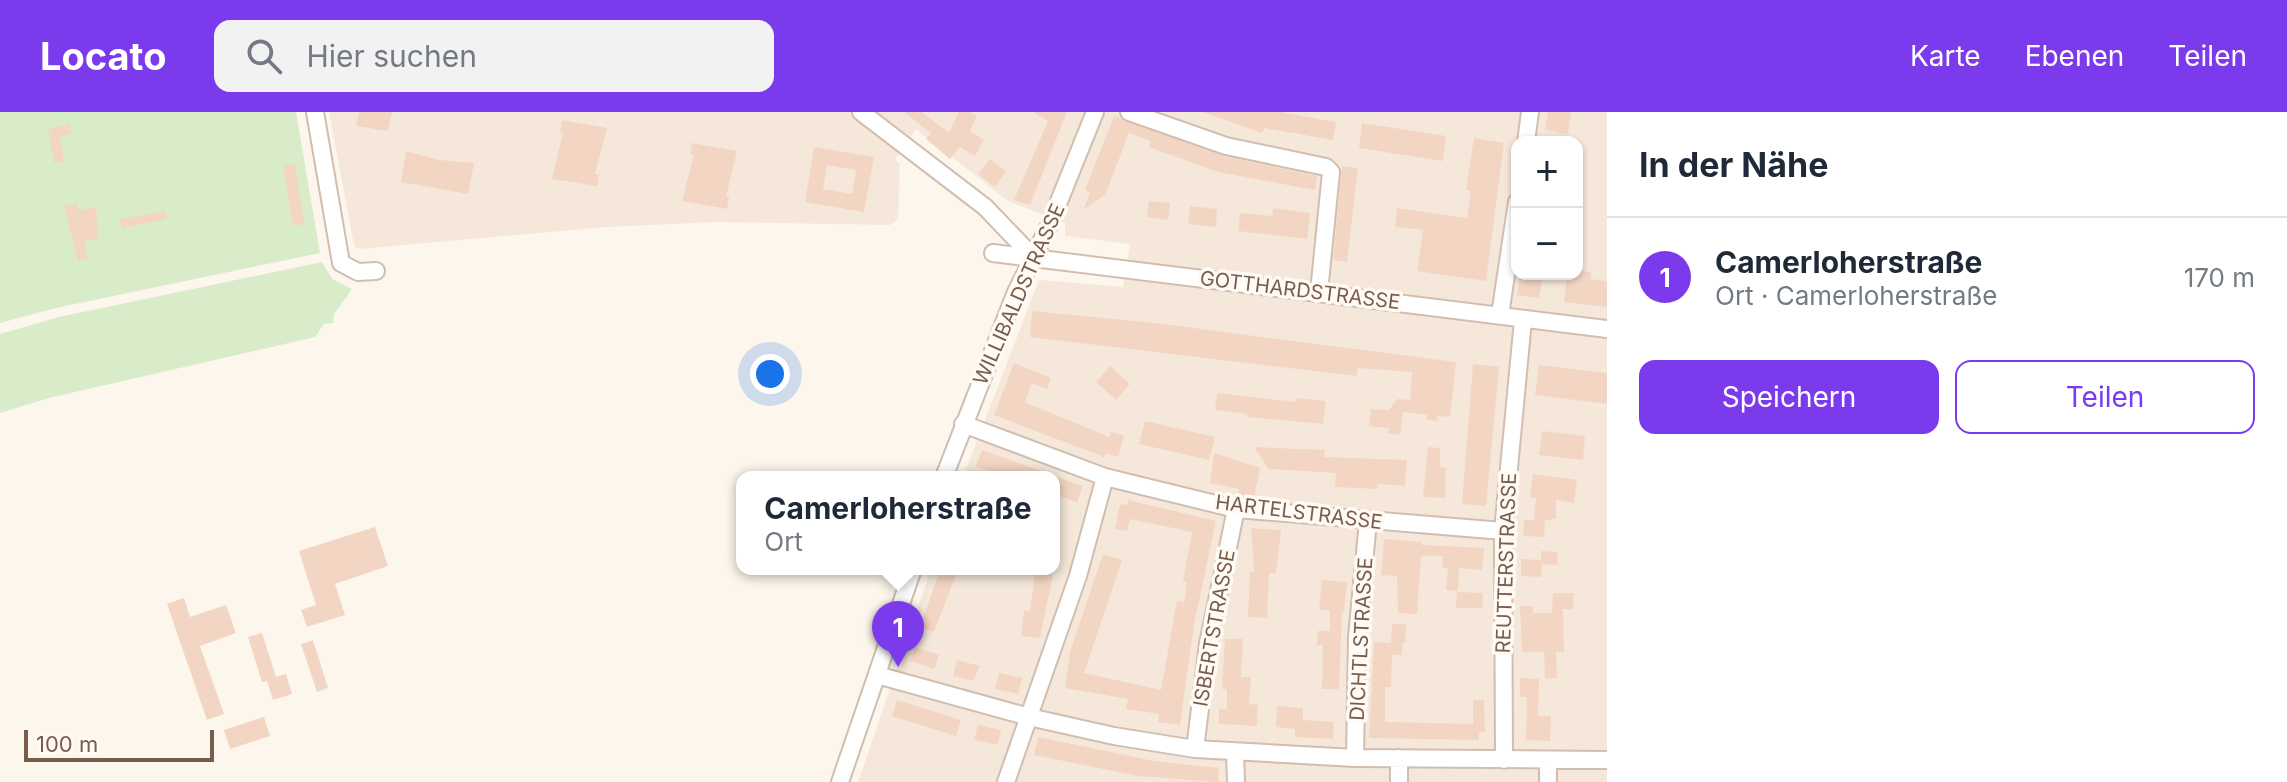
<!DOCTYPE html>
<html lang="de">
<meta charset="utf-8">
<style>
body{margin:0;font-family:Inter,sans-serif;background:#f2f2f3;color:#1f2937}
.controls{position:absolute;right:24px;top:24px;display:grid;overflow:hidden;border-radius:16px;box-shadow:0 2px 6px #0004}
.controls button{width:72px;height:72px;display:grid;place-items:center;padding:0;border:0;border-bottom:2px solid #e0e1e3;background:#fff;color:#1f2937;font:40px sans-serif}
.scale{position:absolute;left:24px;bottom:20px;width:190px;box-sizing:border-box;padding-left:8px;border:4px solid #7a5c4d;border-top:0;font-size:22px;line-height:28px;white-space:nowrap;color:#7a5c4d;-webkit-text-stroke:6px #fffaf3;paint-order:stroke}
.you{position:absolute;left:770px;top:262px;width:28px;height:28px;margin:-20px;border:6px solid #fff;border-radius:50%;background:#1a73e8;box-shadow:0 0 0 12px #1a73e833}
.badge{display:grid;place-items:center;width:52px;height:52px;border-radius:50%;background:#7c3aed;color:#fff;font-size:26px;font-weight:700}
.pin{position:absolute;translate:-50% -66px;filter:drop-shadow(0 2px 4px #0008)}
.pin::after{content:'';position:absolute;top:42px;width:28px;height:24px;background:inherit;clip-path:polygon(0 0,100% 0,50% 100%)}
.popup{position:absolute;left:736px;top:359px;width:324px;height:104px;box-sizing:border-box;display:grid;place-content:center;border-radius:16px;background:#fff;filter:drop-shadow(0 2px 6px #0005);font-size:26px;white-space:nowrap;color:#747a83}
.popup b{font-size:30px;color:#1f2937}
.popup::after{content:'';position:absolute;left:50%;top:100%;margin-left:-16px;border:16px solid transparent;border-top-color:#fff}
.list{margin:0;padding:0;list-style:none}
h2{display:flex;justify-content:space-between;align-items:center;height:104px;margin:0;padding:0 32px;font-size:34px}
h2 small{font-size:26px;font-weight:400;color:#747a83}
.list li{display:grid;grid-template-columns:52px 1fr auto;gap:24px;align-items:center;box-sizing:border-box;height:120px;padding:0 32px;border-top:2px solid #e0e1e3}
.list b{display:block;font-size:30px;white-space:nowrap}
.list p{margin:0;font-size:26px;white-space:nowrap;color:#747a83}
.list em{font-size:26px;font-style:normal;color:#747a83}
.actions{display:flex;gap:16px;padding:24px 32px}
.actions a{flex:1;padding:18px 0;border:2px solid #7c3aed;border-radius:16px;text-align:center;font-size:28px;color:#7c3aed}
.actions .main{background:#7c3aed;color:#fff}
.icon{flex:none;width:44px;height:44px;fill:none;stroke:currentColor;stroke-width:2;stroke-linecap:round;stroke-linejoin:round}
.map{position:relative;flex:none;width:1607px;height:670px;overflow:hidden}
header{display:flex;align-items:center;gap:48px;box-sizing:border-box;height:112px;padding:0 40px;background:#7c3aed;color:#fff}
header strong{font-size:38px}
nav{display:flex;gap:44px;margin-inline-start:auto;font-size:28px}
.search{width:560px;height:72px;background:#f2f2f3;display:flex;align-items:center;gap:20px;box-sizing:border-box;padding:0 28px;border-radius:16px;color:#747a83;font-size:30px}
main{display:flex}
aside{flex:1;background:#fff}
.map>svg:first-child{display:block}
</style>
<header>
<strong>Locato</strong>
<div class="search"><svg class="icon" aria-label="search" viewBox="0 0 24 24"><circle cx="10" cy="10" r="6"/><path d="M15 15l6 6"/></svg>Hier suchen</div>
<nav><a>Karte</a><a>Ebenen</a><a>Teilen</a></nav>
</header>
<main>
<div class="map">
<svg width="1607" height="670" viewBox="0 0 1607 670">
<rect width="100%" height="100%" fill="#fdf6ec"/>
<path fill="#f5e8da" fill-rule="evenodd" d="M329 0H1607V670H858L931 457H1054V365H963L1039 168 1123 175 1130 132 1065 124V111L1008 89 916 17 895 47 900 52 898 107 890 113 715 110 606 115 358 137 354 133ZM1517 30H1577V162H1517Z"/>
<path fill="#d8ecc9" d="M0 0H296L320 141 56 196 0 211Z
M322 150 332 167 352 177 334 202 333 211 324 212 315 225 49 286 0 301V222L59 205Z"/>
<path fill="#f3d5c3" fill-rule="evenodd" d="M359 0H392L388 19 356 14Z
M904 0H922L949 21 959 0H969L977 4 970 19 984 28 975 44 960 35 950 47 926 27 931 21Z
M1033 0H1067L1030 93 1014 88 1048 9Z
M1203 0H1281L1336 10 1333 28 1264 16 1262 21Z
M1548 0H1571L1568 22 1545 18Z
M1114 4 1223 44 1317 64 1315 78 1218 60 1149 35 1151 29 1129 21 1105 83 1084 97 1090 81 1085 78Z
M562 8 607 16 595 62 599 63 597 74 552 67 563 21 560 20Z
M1362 11 1446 24 1443 49 1359 36Z
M70 12 72 22 60 25 64 49 54 51 48 17Z
M1474 26 1504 31 1486 169 1417 159 1423 118 1395 115 1397 96 1467 106 1471 79 1466 78Z
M692 31 737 39 726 85H729L727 97 682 89 694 43H690Z
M814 35 874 45 864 100 805 90ZM827 53 856 58 852 82 823 77Z
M406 39 439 48 474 51 468 82 401 70Z
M990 47 1006 59 995 75 978 62Z
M295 52 304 112 293 114 283 54Z
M1342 54 1358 56 1347 150 1333 148Z
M1149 89 1170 91 1168 108 1147 105Z
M77 91 79 98 96 95 99 126 84 129 88 146 78 149 64 94Z
M1190 94 1217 97 1216 115 1188 112Z
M1273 96 1310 101 1307 127 1238 119 1240 101 1272 104Z
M166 99 167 107 122 116 120 107Z
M1577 158 1591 160 1590 167 1607 169V195L1564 190 1567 162H1577Z
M1520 162H1543L1539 186 1517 183Z
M1032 199 1155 211 1456 250 1450 305 1437 304V309L1427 308V303L1403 300 1400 323 1388 321 1389 316 1369 314 1371 297 1389 298 1397 287 1410 288 1412 260 1358 256 1356 264 1030 225Z
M1014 251 1051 266 1047 277 1032 271 1025 290 1109 325 1111 320 1124 324 1118 345 1107 341 1104 345 994 303Z
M1473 252 1499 255 1486 394 1462 392Z
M1539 253 1607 261V292L1535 283Z
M1110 254 1130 272 1116 288 1096 270Z
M1217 281 1296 290 1297 286 1326 289 1323 312 1247 305V302L1215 298Z
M1145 309 1215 325 1209 348 1139 332Z
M1542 319 1585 324 1583 348 1539 343Z
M1254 335 1325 338 1324 345 1407 348 1405 374 1378 372 1377 377 1335 375 1336 361 1269 357Z
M1428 335 1440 336V355L1446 356 1445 386 1423 385Z
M982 338 1053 363V365H1006L976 354Z
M1214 341 1260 356 1254 386 1238 382 1239 377 1210 371Z
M1533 362 1577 368 1574 391 1556 388V407L1545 408 1544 425 1523 424 1524 408H1534L1536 386 1530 385Z
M1054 364 1083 374 1077 390 1054 382Z
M1128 388 1216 409 1194 513 1180 613 1158 610 1159 602 1126 597 1128 587 1065 576 1070 540 1103 442 1122 448 1084 561 1161 578 1177 489 1184 490 1187 470 1183 469 1192 420 1130 407 1127 419 1115 417 1120 392 1127 393Z
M375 415 388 454 335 472 345 503 307 515 301 498 316 493 299 439Z
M1251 416 1281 418 1276 461H1269L1267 506 1248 505 1250 460H1254Z
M1384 427 1422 430V433L1484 436 1482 458 1459 456 1458 479 1446 478 1448 456 1442 455 1443 444H1421L1417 502 1398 501 1397 464 1381 463Z
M1541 439 1558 440 1557 453 1542 452 1541 465 1521 464V447L1541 448Z
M940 457H958L934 520 920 516Z
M1035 461 1053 463 1040 526 1021 524 1024 498 1030 499Z
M1322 468 1347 470 1344 500 1342 499 1339 577H1322L1323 533H1317L1318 519H1330V498H1319Z
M1457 480 1483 481 1482 496H1456Z
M1553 481H1574L1573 497H1563L1564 540H1556L1557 566 1545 567 1544 540H1522L1520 494H1533V501H1552Z
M184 486 190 505 226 493 236 521 200 534 224 602 207 608 167 492Z
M1392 512H1406L1405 531H1402V543H1392L1391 575H1385V610L1473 612V588H1484L1485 620 1479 621V628L1369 626 1374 530 1391 531Z
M262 521 276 565 286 562 292 582 273 588 267 569 262 570 248 525Z
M1225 527H1243L1241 565H1251L1249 592 1258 593 1257 614 1219 612V597H1227V577H1222Z
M313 528 328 576 317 580 301 532Z
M915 535 939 543 934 557 910 549Z
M957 548 980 554 973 569 953 564Z
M999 561 1022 566 1018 582 995 577Z
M1520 566 1539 567 1538 604H1551L1550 629 1526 628 1527 585H1520Z
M897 588 961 608 956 624 892 604Z
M1277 594 1303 596V608L1334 610 1333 627 1295 625V617L1276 615Z
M264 605 270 624 230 637 224 618Z
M978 613 1001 618 998 633 974 628Z
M1038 625 1154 649 1219 656 1218 670 1138 664 1034 643Z"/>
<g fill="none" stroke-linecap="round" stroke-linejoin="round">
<g stroke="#d1beb0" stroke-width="20">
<path id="minor" d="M315 0 341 151 358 160 376 159
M861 0 985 95 1033 145
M1129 0 1226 34 1326 55 1331 60 1319 180
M1526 30 1530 0
M993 141 1607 217
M1500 203 1517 90
M963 312 1105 365 1236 397 1503 419
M944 365 1016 180 1049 114 1095 0
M877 563 1029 605 1114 624 1195 637 1355 646 1607 648
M1195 637 1208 532 1236 397
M1235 641 1236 670
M1355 646 1357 525 1368 409
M1399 646V670
M1504 648 1503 419 1523 208
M840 670 913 457
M1006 670 1078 464 1105 365
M1548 670V649"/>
</g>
<use href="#minor" stroke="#fff" stroke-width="16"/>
</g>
<g text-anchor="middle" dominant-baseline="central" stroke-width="7" stroke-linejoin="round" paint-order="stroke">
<g font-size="20" fill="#7a5c4d" stroke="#fffaf3">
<text transform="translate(1300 178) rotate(7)">GOTTHARDSTRASSE</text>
<text transform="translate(1019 182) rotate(-66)">WILLIBALDSTRASSE</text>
<text transform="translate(1299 400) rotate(7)">HARTELSTRASSE</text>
<text transform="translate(1506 451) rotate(-88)">REUTTERSTRASSE</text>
<text transform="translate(1214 516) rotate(-80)">ISBERTSTRASSE</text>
<text transform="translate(1361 527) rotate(-87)">DICHTLSTRASSE</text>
</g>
</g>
</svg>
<div class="controls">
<button>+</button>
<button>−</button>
</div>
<div class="scale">100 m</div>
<div class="you"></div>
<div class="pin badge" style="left:898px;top:555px">1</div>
<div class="popup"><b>Camerloherstraße</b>Ort</div>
</div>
<aside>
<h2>In der Nähe<small></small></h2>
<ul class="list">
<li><span class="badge">1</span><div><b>Camerloherstraße</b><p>Ort · Camerloherstraße</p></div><em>170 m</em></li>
</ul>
<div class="actions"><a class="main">Speichern</a><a>Teilen</a></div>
</aside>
</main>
